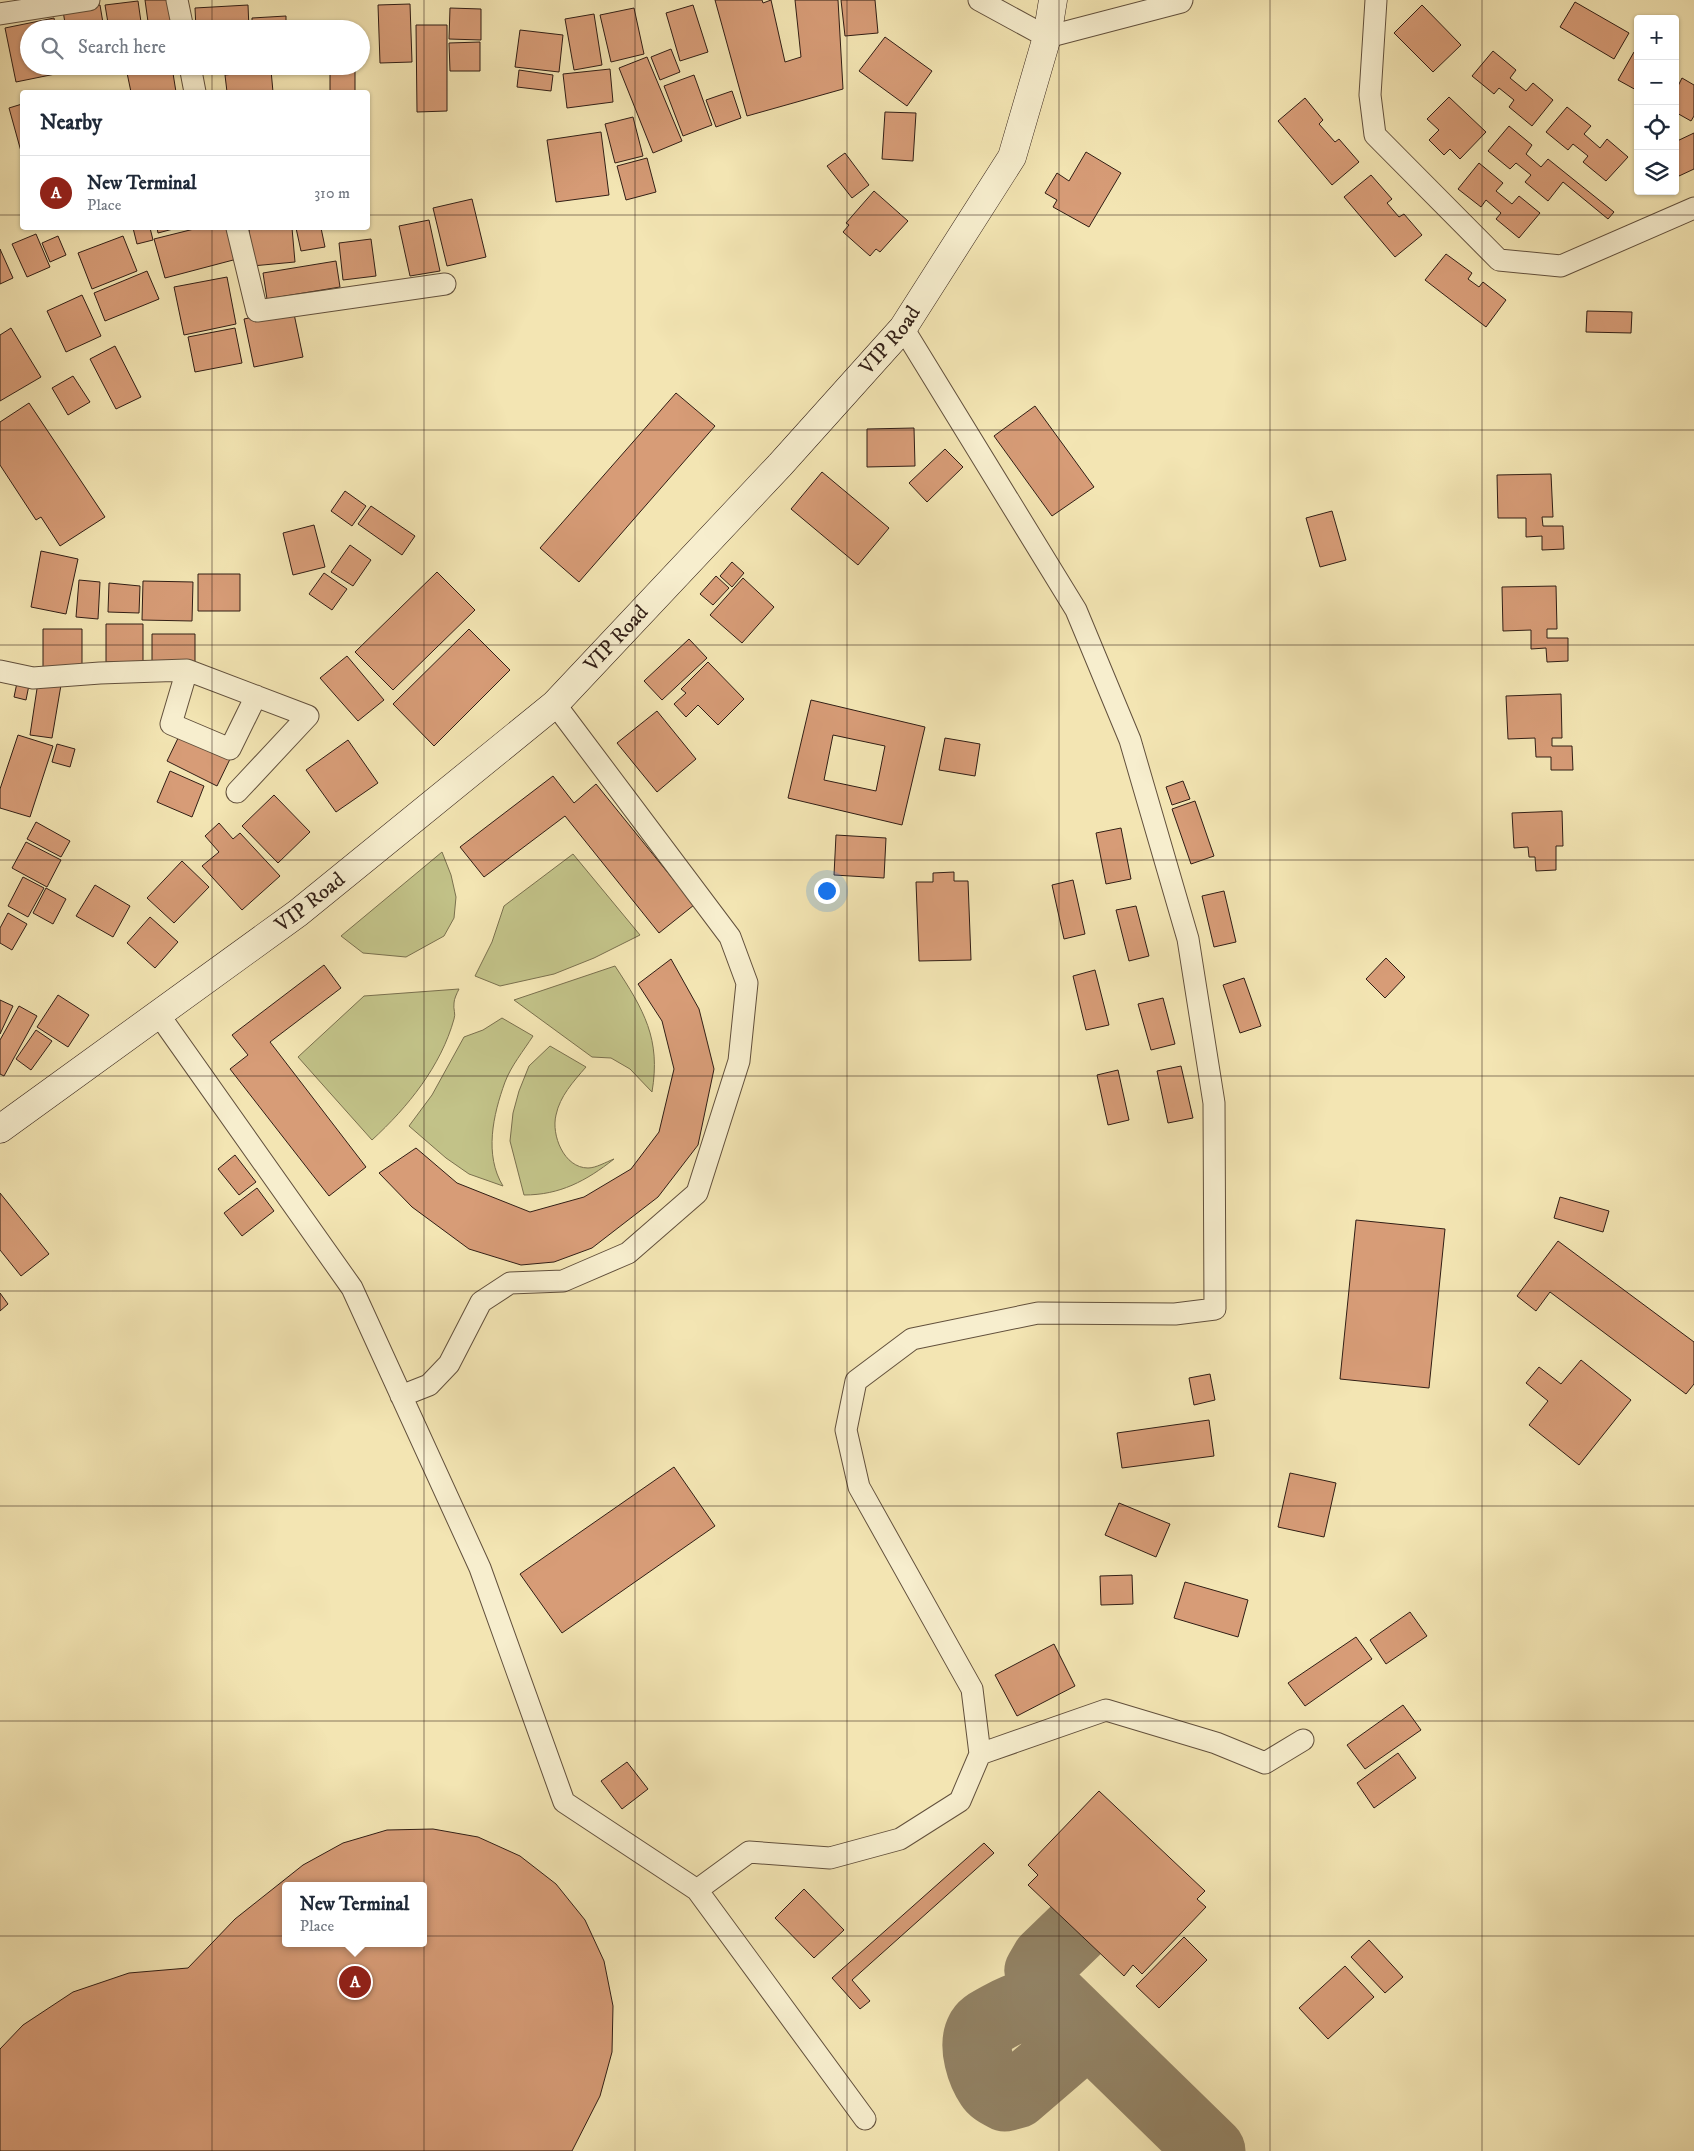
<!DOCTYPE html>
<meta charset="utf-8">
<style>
body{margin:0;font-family:"IM FELL DW Pica",serif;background:#f2f2f3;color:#1f2937}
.controls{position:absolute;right:15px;top:15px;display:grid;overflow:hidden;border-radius:5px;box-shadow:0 1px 4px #0004}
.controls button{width:45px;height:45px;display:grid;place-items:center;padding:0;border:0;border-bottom:1px solid #e0e1e3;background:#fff;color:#1f2937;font:25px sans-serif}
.you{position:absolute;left:826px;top:890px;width:18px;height:18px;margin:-12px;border:4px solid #fff;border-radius:50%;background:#1a73e8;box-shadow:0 0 0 8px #1a73e833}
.badge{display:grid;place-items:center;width:32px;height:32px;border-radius:50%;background:#8f2418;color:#fff;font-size:16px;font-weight:700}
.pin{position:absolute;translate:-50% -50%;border:2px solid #fff;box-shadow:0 1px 5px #0006}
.popup{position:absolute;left:282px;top:1882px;width:145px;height:65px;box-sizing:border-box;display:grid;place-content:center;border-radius:5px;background:#fff;filter:drop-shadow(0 1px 4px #0005);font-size:16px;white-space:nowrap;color:#747a83}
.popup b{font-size:19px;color:#1f2937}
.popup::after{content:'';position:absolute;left:50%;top:100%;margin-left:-10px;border:10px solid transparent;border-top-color:#fff}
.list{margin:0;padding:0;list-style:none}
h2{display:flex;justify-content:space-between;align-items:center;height:65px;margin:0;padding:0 20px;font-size:21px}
h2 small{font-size:16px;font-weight:400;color:#747a83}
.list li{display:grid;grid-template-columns:32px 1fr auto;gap:15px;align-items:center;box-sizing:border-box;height:75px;padding:0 20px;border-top:1px solid #e0e1e3}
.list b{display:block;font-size:19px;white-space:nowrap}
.list p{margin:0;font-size:16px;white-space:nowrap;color:#747a83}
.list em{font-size:16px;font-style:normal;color:#747a83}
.icon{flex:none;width:28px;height:28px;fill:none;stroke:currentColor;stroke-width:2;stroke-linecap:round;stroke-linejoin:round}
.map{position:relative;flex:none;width:1694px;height:2151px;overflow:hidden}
.search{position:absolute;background:#fff;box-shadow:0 1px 4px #0004;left:20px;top:20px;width:350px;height:55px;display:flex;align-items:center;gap:12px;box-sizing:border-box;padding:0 18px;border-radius:28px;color:#747a83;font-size:19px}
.panel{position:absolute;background:#fff;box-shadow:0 1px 4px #0004;left:20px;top:90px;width:350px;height:140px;border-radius:5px}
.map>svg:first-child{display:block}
</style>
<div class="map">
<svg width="1694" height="2151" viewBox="0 0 1694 2151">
<rect width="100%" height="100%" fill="#f3e5b3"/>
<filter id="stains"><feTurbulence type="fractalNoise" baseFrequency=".004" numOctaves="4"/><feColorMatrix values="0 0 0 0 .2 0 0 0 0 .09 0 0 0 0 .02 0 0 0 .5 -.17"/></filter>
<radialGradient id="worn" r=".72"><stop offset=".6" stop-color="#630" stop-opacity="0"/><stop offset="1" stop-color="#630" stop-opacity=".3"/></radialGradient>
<path fill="#c2c288" stroke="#7a704e" d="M442 852 451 875 456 897 454 918 444 936 406 957 363 953 341 936Z
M573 854 640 935 594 958 554 974 500 986 475 976 492 942 504 906Z
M615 966C644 1010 661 1039 652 1092L630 1069 611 1058 592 1057 514 1000Z
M459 989C457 993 454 999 454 1003 453 1009 456 1014 454 1019 441 1066 408 1107 372 1140L298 1057 364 996Z
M502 1018 533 1036C524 1050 511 1066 505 1082 493 1115 484 1155 503 1186L469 1174 446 1158 409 1126 432 1095 464 1037 483 1030Z
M550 1046 586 1067C573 1082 560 1096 556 1115 551 1135 564 1168 588 1168 596 1168 606 1162 614 1159 586 1181 560 1195 524 1195L510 1141 513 1113 519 1091 529 1066Z"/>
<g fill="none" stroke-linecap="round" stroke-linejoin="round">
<path stroke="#928264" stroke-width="69" d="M1076 1930 1046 1959 1039 1971 1049 1993 1211 2151
M1064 2009C1037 1998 1022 2004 998 2017 992 2021 983 2024 980 2031 972 2046 981 2073 990 2086 993 2091 1000 2094 1005 2097L1016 2094 1073 2045 1086 2039 1099 2042"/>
</g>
<path fill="#d79c77" stroke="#311e15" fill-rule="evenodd" d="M145 0H172L176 29H149Z
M715 0H762L763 3 771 0 785 62 801 57 795 0H838L843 89 747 116Z
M841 0H875L878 33 845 36Z
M138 1 142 29H109L105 5Z
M1575 2 1629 33 1614 59 1560 27Z
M410 4 412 62 380 63 378 5Z
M100 5 104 29H66L63 11Z
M248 5 249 29H196L195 8Z
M693 5 708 52 680 61 666 13Z
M1422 5 1461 45 1433 72 1394 33Z
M450 8 481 9V40L449 39Z
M634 8 644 54 611 62 600 15Z
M594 14 602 65 574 70 565 19Z
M286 16V29H252V18Z
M54 18 56 29H29V66H64L65 72 16 82 5 28Z
M416 25H447V111L417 112Z
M520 30 563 35 559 72 515 67Z
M885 37 932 71 907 106 859 71Z
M480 42V71H450L449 43Z
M671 49 680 72 660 80 651 57Z
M1493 51 1516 70 1510 78 1526 91 1533 83 1553 100 1532 126 1509 107 1514 100 1499 88 1494 94 1472 76Z
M1634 52 1638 54V91L1618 80Z
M647 57 682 141 653 153 619 68Z
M330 66H355V92H330Z
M172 67 176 92H131L127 73Z
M610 69 613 102 567 108 563 74Z
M271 70 273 92H227L225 75Z
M519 70 553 75 551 91 517 87Z
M694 75 712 125 683 136 664 86Z
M1682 78 1694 85V116L1691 121 1675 112V84L1678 86Z
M732 91 741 118 716 127 706 100Z
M1449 97 1486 132 1460 159 1450 149 1444 155 1429 140 1439 130 1427 119Z
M1305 98 1323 120 1319 124 1335 142 1339 139 1359 162 1332 185 1278 121Z
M22 104V155L9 108Z
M1567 107 1591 126 1584 134 1600 148 1607 139 1628 157 1606 181 1583 162 1588 156 1573 144 1568 150 1546 132Z
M885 112 916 113 913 161 882 159Z
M633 117 643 156 615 163 605 124Z
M1509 126 1532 145 1526 154 1541 167 1548 159 1614 212 1608 219 1563 182 1548 201 1525 182 1531 175 1516 163 1510 169 1488 151Z
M601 132 609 195 556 202 547 140Z
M1694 133V169L1679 176 1675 169V142Z
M1086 152 1121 173 1089 227 1053 207 1057 200 1045 193 1057 173 1069 181Z
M845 153 869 185 852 198 827 166Z
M647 158 656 192 626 200 617 166Z
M1479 163 1503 183 1496 191 1512 204 1519 196 1540 213 1519 238 1496 219 1501 213 1486 200 1481 207 1458 189Z
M1371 175 1392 199 1387 203 1399 217 1404 214 1422 235 1395 257 1344 197Z
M874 191 908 221 880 252 876 249 870 256 843 232 849 225 846 223Z
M472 199 486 257 447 266 433 208Z
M429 220 440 271 410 276 399 226Z
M133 228H150L153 240 137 244Z
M157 228H177L158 233Z
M198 228H228L237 259 165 278 154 239Z
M249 228H292L295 262 252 266Z
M296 228H321L325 247 301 251Z
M36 234 50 267 27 277 12 244Z
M58 236 66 255 50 262 42 243Z
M123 236 137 271 92 289 78 253Z
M371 239 376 276 343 280 339 243Z
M0 249 13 278 0 284Z
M1446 254 1472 273 1468 279 1479 287 1483 282 1506 300 1486 327 1425 280Z
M336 261 340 287 267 299 263 273Z
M147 271 159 299 105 321 94 293Z
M227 277 236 324 184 335 174 287Z
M82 295 101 336 66 352 47 311Z
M293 309 303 357 254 367 244 319Z
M1587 311 1632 312 1631 333 1586 332Z
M11 328 41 377 0 401V335Z
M235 328 242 363 195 372 188 337Z
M115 346 141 397 116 409 90 359Z
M73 376 90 402 68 415 52 388Z
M676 393 715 426 579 582 540 548Z
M29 403 105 517 60 546 41 517 36 520 0 465V422Z
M1035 406 1094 487 1052 516 994 436Z
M914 428 915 466 867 467V429Z
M945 449 963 467 927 502 909 483Z
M822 472 889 528 858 565 791 509Z
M1551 474 1553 517H1542L1543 526H1563L1564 549 1542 550V536L1526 537V518H1498L1497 475Z
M345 491 366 506 352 526 331 511Z
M371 506 415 536 402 555 358 524Z
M1332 511 1346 560 1320 567 1306 518Z
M314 525 325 567 293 575 283 533Z
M350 545 371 560 353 586 331 572Z
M41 551 78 559 66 614 31 607Z
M732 562 744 573 732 587 720 576Z
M437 572 475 610 393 690 355 652Z
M324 573 347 589 332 610 309 594Z
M198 574H240V611H198Z
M716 576 729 588 713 605 700 594Z
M743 578 774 607 742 643 710 615Z
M79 580 100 582 98 619 76 617Z
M143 581 193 582 192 621 142 620Z
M109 583 140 586 139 613 108 612Z
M1556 586 1557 629H1547V638H1568V661L1547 662 1546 648 1531 649V630L1503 631 1502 587Z
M106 624H143V662H106Z
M43 629H82V670H43Z
M469 629 510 670 434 746 393 704Z
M152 634H195V664H152Z
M689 639 707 658 662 700 644 681Z
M347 656 384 700 358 721 320 678Z
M708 662 744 699 718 725 698 705 686 717 674 704 686 693 681 689Z
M18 678 30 680 26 700 14 697Z
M38 682 61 685 52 738 30 735Z
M1561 694 1562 738H1552V746H1572L1573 770H1551V757H1536L1535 738 1508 739 1506 696Z
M811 700 925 727 902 825 788 798ZM833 735 885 746 876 791 824 780Z
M657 711 696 759 657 792 617 743Z
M181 732 231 757 217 786 167 761Z
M18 735 53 746 30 817 0 808V789Z
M945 738 980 744 975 776 939 770Z
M348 740 378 783 336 812 306 770Z
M57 744 75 749 70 767 52 762Z
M170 771 204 786 192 817 157 802Z
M553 776 574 803 596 784 694 905 659 933 565 816 484 877 460 847Z
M1183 781 1190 799 1172 805 1166 787Z
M274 795 310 832 278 863 242 826Z
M1195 801 1214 856 1191 864 1172 809Z
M1562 811 1563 846H1556V870L1536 871 1535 857H1529L1528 847 1514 848 1512 813Z
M36 822 70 841 61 857 27 839Z
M219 823 233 839 240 833 280 876 242 910 202 866 219 852 205 836Z
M1121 828 1131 879 1106 884 1096 833Z
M836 835 886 838 884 878 834 875Z
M26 842 61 860 47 887 12 868Z
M182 861 209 887 174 923 147 898Z
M954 872V881H968L971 960 919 961 916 882H933V873Z
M23 877 44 888 28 917 8 906Z
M1073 880 1085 934 1064 939 1052 885Z
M95 885 130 906 113 937 76 916Z
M46 888 66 899 53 924 33 913Z
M1224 891 1236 942 1214 947 1202 896Z
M1136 906 1149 956 1129 961 1116 910Z
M8 913 27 924 12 950 0 943V928Z
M150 917 178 942 155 968 127 943Z
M1386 958 1405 977 1385 998 1366 979Z
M671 959 699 1009 714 1069 698 1145 658 1197 592 1248 554 1262 521 1265 469 1249 412 1207 379 1173 416 1148 457 1183 530 1212 584 1197 631 1169 659 1132 674 1069 662 1021 638 984Z
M324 965 341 988 270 1042 366 1167 329 1196 230 1069 248 1055 232 1035Z
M1095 970 1109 1025 1086 1030 1073 976Z
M1244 978 1261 1026 1240 1033 1223 985Z
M58 995 89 1015 68 1047 37 1027Z
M1163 998 1175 1044 1151 1050 1138 1004Z
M0 1000 13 1006 0 1034Z
M19 1006 37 1016 4 1076 0 1074V1040Z
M36 1030 52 1041 31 1070 16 1059Z
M1181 1066 1193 1118 1168 1123 1157 1071Z
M1118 1070 1129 1120 1108 1125 1097 1075Z
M235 1155 256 1182 239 1195 218 1169Z
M257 1188 274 1211 242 1236 224 1213Z
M0 1193 49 1254 21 1276 0 1250Z
M1560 1197 1609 1211 1603 1232 1554 1218Z
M1356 1220 1445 1229 1429 1388 1340 1379Z
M1558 1241 1694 1342V1384L1686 1394 1550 1292 1536 1311 1517 1296Z
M0 1293 8 1304 0 1311Z
M1581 1360 1631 1400 1579 1465 1529 1425 1548 1401 1526 1383 1539 1367 1561 1384Z
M1210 1374 1215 1400 1194 1405 1189 1378Z
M1209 1420 1214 1456 1122 1468 1117 1433Z
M674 1467 715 1526 562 1633 520 1574Z
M1290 1473 1336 1483 1324 1537 1278 1527Z
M1119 1503 1170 1524 1156 1557 1105 1535Z
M1132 1575 1133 1604 1101 1605 1100 1576Z
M1185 1582 1248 1600 1238 1637 1174 1618Z
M1410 1612 1427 1636 1386 1664 1370 1640Z
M1356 1637 1372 1659 1305 1706 1288 1683Z
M1054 1644 1075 1686 1017 1716 995 1675Z
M1403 1705 1421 1730 1365 1769 1347 1745Z
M1398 1753 1416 1778 1374 1808 1357 1783Z
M627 1762 648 1789 622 1809 601 1781Z
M1099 1791 1205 1891 1197 1899 1206 1907 1142 1974 1133 1965 1124 1976 1028 1885 1038 1875 1028 1865Z
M433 1829 478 1837 520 1856 556 1884 585 1920 604 1961 613 2006 612 2052 600 2096 572 2151H0V2049L23 2025 73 1992 129 1973 188 1968 235 1919 303 1865 343 1843 387 1830ZM286 1886H424V1943H286Z
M984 1843 994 1853 852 1980 870 2001 860 2009 832 1978Z
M804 1889 844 1930 814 1958 775 1918Z
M1184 1937 1207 1960 1159 2008 1136 1986Z
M1369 1940 1403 1977 1385 1993 1351 1957Z
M1345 1966 1374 1997 1328 2039 1299 2008Z"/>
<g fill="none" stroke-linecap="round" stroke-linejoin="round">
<g stroke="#62503c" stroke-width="23">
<path id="street" d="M177 0 183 29
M979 0 1047 37 1181 2 1182 0
M1376 0 1370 95 1375 135 1499 260 1561 266 1694 208
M0 14 89 0
M190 66 195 92
M237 228 257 311 445 284
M187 670 171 724 230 749 256 696
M0 671 33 678 100 673 187 670 308 716 237 792
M159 1015 352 1288 480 1568 564 1802 697 1890 865 2119
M401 1396 429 1385 449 1364 481 1302 510 1283 563 1281 628 1253 697 1193 739 1061 747 983 730 937 555 704
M980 1754 1106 1710 1216 1743 1265 1763 1303 1740
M697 1890 749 1852 830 1858 900 1839 960 1801 980 1754 972 1689 859 1487 846 1430 856 1381 912 1339 1038 1313 1175 1314 1215 1309 1214 1103 1188 939 1130 740 1076 610 903 328"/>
</g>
<g stroke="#311e15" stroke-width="29">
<g id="secondary">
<path id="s1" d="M0 1129 298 913 555 704 780 465 903 328 1012 157 1047 37 1053 0"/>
</g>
</g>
<use href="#street" stroke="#f7eece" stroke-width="21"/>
<use href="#secondary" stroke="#f7eece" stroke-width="28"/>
</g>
<path fill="none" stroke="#311e15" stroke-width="1" stroke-opacity="0.55" d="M212 0V29M424 0V2151M635 0V2151M847 0V2151M1059 0V2151M1270 0V2151M1482 0V2151M212 66V92M0 215H22M368 215H1694M212 228V2151M0 430H1694M0 645H1694M0 860H1694M0 1076H1694M0 1291H1694M0 1506H1694M0 1721H1694M0 1936H1694"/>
<g text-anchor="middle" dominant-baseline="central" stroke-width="4.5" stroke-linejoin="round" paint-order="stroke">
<g font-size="21" fill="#311e15" stroke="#f7eece">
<text stroke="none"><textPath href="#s1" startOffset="1194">VIP Road</textPath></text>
<text stroke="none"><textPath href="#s1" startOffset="789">VIP Road</textPath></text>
<text stroke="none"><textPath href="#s1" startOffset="384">VIP Road</textPath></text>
</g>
</g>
<rect width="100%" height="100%" filter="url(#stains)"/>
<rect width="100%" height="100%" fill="url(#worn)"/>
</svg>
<div class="controls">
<button>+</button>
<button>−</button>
<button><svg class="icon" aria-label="locate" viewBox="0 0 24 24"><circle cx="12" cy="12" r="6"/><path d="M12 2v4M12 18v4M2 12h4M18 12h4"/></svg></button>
<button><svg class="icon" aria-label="layers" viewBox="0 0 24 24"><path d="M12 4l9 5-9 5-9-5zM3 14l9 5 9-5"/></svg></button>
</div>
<div class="you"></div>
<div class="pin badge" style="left:355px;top:1982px">A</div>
<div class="popup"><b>New Terminal</b>Place</div>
<div class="search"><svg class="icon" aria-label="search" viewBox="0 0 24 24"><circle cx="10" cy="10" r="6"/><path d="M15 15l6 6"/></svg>Search here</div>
<section class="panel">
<h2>Nearby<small></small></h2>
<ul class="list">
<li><span class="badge">A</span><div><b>New Terminal</b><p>Place</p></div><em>310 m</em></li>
</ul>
</section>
</div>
